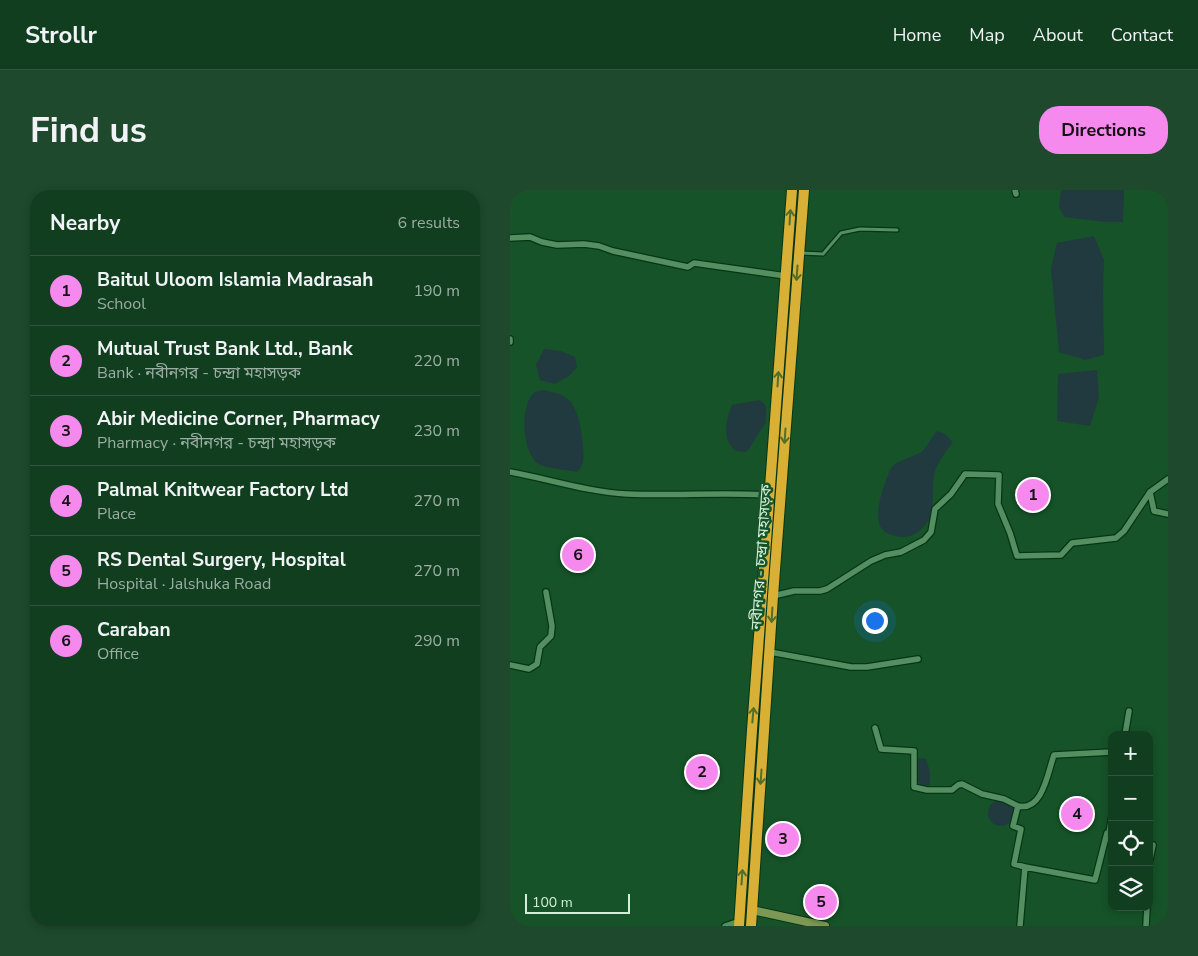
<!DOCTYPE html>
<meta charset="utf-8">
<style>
body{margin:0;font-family:"Nunito Sans","Noto Sans Bengali",sans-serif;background:#1e492c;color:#f1f3f6}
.controls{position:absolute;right:15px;bottom:15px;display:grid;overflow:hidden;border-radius:10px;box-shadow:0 2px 8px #0003}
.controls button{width:45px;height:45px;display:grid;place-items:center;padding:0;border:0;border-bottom:1px solid #30573d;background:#103e1f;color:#f1f3f6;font:25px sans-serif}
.scale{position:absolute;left:15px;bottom:12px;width:105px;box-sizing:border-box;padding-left:5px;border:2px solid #d1efd6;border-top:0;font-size:14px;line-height:18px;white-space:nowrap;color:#d1efd6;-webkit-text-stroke:4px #165329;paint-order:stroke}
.you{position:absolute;left:364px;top:430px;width:18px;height:18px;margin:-12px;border:4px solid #fff;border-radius:50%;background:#1a73e8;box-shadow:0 0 0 8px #1a73e833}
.badge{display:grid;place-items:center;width:32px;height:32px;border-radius:50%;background:#f689ee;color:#111;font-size:16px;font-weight:700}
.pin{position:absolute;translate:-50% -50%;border:2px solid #fff;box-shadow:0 1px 5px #0006}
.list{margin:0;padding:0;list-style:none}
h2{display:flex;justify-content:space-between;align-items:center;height:65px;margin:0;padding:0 20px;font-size:21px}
h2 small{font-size:16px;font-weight:400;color:#9caea4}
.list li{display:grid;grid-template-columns:32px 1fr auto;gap:15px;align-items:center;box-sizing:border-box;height:70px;padding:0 20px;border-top:1px solid #30573d}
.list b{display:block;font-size:19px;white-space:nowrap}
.list p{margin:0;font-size:16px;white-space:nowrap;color:#9caea4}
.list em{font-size:16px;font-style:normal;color:#9caea4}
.icon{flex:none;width:28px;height:28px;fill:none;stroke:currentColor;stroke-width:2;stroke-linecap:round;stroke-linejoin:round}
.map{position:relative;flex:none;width:658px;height:736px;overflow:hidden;border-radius:20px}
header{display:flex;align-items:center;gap:30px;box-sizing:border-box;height:70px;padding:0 25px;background:#103e1f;border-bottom:1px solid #30573d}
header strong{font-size:24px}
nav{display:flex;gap:28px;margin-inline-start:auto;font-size:18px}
.intro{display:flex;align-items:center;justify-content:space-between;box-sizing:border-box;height:120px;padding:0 30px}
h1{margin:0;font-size:35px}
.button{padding:12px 22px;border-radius:20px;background:#f689ee;color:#111;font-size:18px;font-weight:700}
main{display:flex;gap:30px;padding:0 30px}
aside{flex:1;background:#103e1f;border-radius:20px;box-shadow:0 2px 8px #0003}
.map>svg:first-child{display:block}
</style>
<header>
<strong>Strollr</strong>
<nav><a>Home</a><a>Map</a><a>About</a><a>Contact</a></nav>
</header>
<div class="intro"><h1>Find us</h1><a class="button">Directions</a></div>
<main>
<aside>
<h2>Nearby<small>6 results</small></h2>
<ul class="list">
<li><span class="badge">1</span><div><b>Baitul Uloom Islamia Madrasah</b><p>School</p></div><em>190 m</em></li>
<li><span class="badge">2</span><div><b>Mutual Trust Bank Ltd., Bank</b><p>Bank · নবীনগর - চন্দ্রা মহাসড়ক</p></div><em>220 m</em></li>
<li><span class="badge">3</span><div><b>Abir Medicine Corner, Pharmacy</b><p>Pharmacy · নবীনগর - চন্দ্রা মহাসড়ক</p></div><em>230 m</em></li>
<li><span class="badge">4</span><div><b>Palmal Knitwear Factory Ltd</b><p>Place</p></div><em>270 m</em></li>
<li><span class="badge">5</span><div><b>RS Dental Surgery, Hospital</b><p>Hospital · Jalshuka Road</p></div><em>270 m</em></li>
<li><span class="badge">6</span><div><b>Caraban</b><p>Office</p></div><em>290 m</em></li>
</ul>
</aside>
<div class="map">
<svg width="658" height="736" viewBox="0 0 658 736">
<rect width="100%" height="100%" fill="#165329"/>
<path fill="#203a3f" d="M551 0H614L613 32H595L554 27 549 17Z
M584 46 594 70 593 102 594 165 575 170 549 162 541 79 547 53Z
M34 159 51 161 65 167 67 177 59 186 45 194 30 190 26 175Z
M587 180 589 207 580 236 547 231 548 184Z
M33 200C41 202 52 203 59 210 70 221 75 257 73 272 72 276 70 279 67 282 59 280 34 278 29 274 12 264 9 214 25 202 28 201 30 201 33 200Z
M250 210 256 216V232L239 259 236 262 226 261C211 249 216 230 222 215Z
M427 241 435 244 443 252C435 263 427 272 424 285 422 297 424 308 422 320 418 339 401 352 382 345 376 343 371 340 369 333 365 319 375 291 381 278L386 273 412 262Z
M409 568 416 569 420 582V595L411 596C406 590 405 575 409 568Z
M478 623a13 13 0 1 1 26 0a13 13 0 1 1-26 0Z"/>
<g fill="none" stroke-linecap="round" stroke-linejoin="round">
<g stroke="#063616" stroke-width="5.5">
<path id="lane" d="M291 63 313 64 331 43 350 39 387 40"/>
</g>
<g stroke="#063616" stroke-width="8">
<path id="street" d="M505 0 506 4
M0 48 20 47 32 52 47 55 74 54 89 56 103 61 178 77 184 73 276 86
M0 149V152
M0 282C39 289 77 302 117 304 165 306 212 302 259 305
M640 302 644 321 658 324
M263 406 284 401H310L317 399 361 371 375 365 391 362 414 350 421 342 425 319 441 304 455 284 489 285 488 314 500 343 507 366 551 365 562 353 606 348 614 341 640 302 658 289
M260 462 341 477H357L408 469
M0 475 19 479 27 474 30 457 41 446 42 436 36 402
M365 538 371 559 404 561V597L417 600H442L448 595 452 594 472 604 494 609 508 616 503 636 511 639 504 674 515 677
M615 545 619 521
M508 616C533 622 538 581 544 565L602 562
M599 643 602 625
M639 655H643L639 674
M215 736 230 731
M510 736 515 677 585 690 597 643 602 644
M636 736 637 717"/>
</g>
<g stroke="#063616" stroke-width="10">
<path id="secondary" d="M242 720 315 736"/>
</g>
<g stroke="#063616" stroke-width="12">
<path id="highway" d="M229 736 242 540 282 0
M241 736 263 406 294 0"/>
</g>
<use href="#lane" stroke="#548e61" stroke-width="3"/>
<use href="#street" stroke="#548e61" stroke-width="5.5"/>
<use href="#secondary" stroke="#7c9854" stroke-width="8"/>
<use href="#highway" stroke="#d8b036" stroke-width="10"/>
</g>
<defs><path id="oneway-shaft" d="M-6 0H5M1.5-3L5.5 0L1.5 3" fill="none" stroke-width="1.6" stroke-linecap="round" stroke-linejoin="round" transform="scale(1.25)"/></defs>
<g stroke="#506f2d">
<use href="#oneway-shaft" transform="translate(280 27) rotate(-86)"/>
<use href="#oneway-shaft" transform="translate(287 83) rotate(94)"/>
<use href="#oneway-shaft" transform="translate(268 189) rotate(-86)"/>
<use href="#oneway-shaft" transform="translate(275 246) rotate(94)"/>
<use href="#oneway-shaft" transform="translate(262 425) rotate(93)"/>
<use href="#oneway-shaft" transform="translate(243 525) rotate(-85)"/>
<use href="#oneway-shaft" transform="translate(251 587) rotate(94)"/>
<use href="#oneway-shaft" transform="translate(232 687) rotate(-86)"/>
</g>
<g text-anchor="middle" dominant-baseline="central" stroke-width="5" stroke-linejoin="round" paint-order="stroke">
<g font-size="15" fill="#d1efd6" stroke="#165329">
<text transform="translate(251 367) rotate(-86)">নবীনগর - চন্দ্রা মহাসড়ক</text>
</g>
</g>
</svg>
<div class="controls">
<button>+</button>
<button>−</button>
<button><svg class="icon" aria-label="locate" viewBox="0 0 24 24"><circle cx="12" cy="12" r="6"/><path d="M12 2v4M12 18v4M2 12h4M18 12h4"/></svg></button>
<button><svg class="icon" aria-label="layers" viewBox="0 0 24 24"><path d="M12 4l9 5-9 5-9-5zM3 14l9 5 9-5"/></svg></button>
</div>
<div class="scale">100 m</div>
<div class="you"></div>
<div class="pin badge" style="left:523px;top:305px">1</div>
<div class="pin badge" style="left:192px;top:582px">2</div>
<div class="pin badge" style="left:273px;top:649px">3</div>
<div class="pin badge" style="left:567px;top:624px">4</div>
<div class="pin badge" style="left:311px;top:712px">5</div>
<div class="pin badge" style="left:68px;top:365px">6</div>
</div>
</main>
